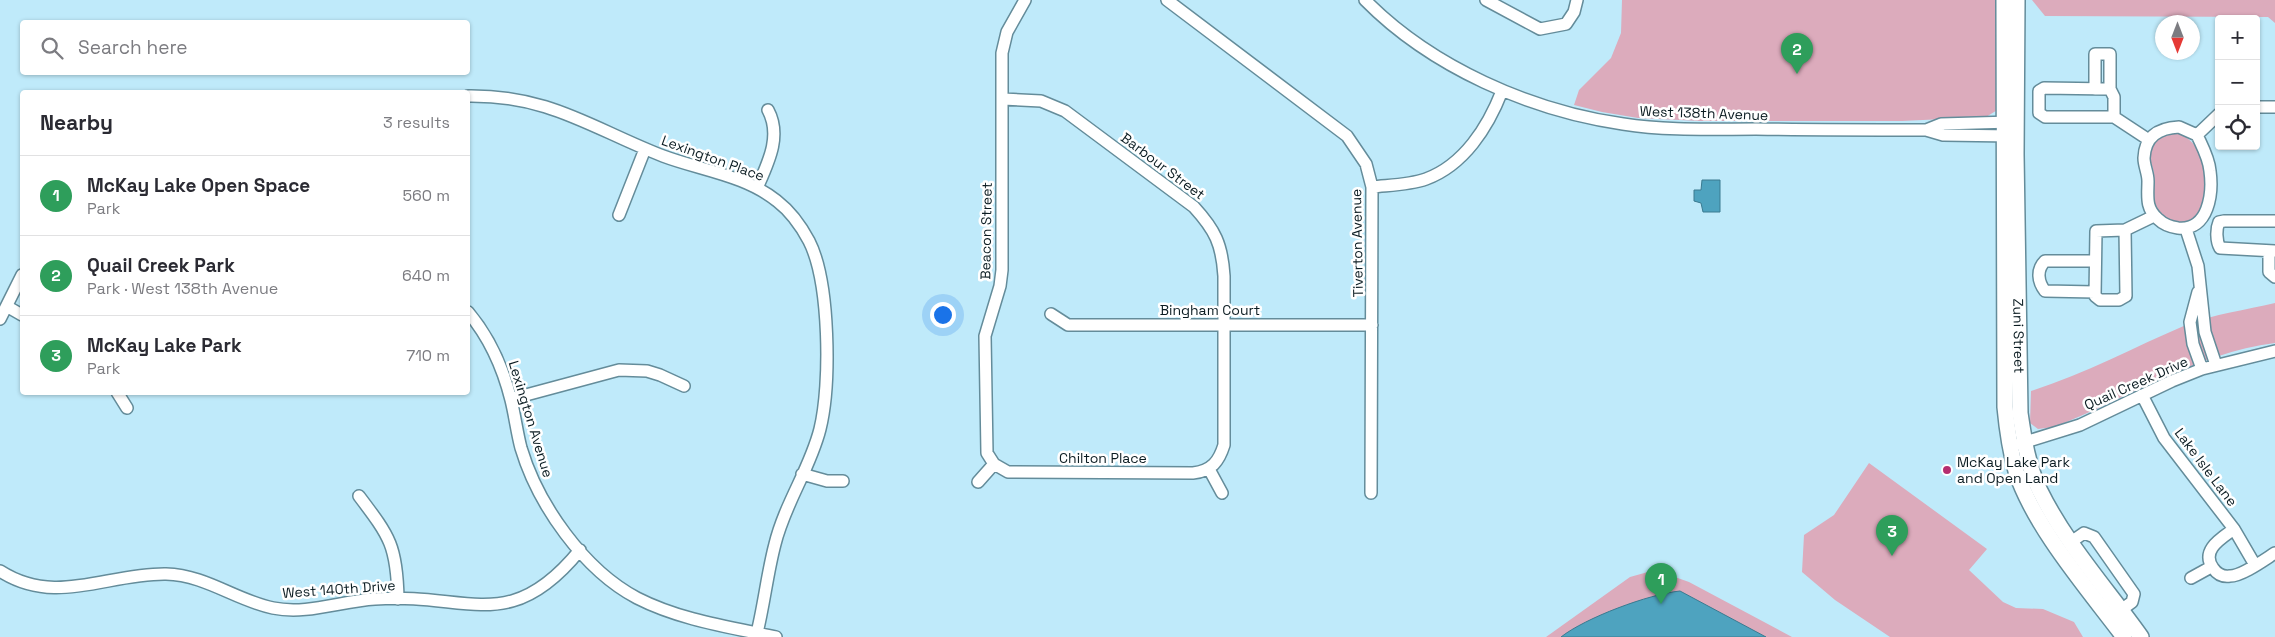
<!DOCTYPE html>
<meta charset="utf-8">
<style>
body{margin:0;font-family:"Space Grotesk",sans-serif;background:#f7f7f7;color:#2b2b33}
.controls{position:absolute;right:15px;top:15px;display:grid;overflow:hidden;border-radius:5px;box-shadow:0 1px 4px #0004}
.controls button{width:45px;height:45px;display:grid;place-items:center;padding:0;border:0;border-bottom:1px solid #e1e1e2;background:#fff;color:#2b2b33;font:25px sans-serif}
.compass{position:absolute;left:2155px;top:15px;width:45px;height:45px;border-radius:50%;background:#fff;box-shadow:0 1px 4px #0004;rotate:180deg}
.you{position:absolute;left:942px;top:314px;width:18px;height:18px;margin:-12px;border:4px solid #fff;border-radius:50%;background:#1a73e8;box-shadow:0 0 0 8px #1a73e833}
.badge{display:grid;place-items:center;width:32px;height:32px;border-radius:50%;background:#0f766e;color:#fff;font-size:16px;font-weight:700}
.pin{position:absolute;translate:-50% -41px;filter:drop-shadow(0 1px 2px #0008)}
.pin::after{content:'';position:absolute;top:26px;width:18px;height:15px;background:inherit;clip-path:polygon(0 0,100% 0,50% 100%)}
.list{margin:0;padding:0;list-style:none}
h2{display:flex;justify-content:space-between;align-items:center;height:65px;margin:0;padding:0 20px;font-size:21px}
h2 small{font-size:16px;font-weight:400;color:#7c7c81}
.list li{display:grid;grid-template-columns:32px 1fr auto;gap:15px;align-items:center;box-sizing:border-box;height:80px;padding:0 20px;border-top:1px solid #e1e1e2}
.list b{display:block;font-size:19px;white-space:nowrap}
.list p{margin:0;font-size:16px;white-space:nowrap;color:#7c7c81}
.list em{font-size:16px;font-style:normal;color:#7c7c81}
.icon{flex:none;width:28px;height:28px;fill:none;stroke:currentColor;stroke-width:2;stroke-linecap:round;stroke-linejoin:round}
.map{position:relative;flex:none;width:2275px;height:637px;overflow:hidden}
.search{position:absolute;background:#fff;box-shadow:0 1px 4px #0004;left:20px;top:20px;width:450px;height:55px;display:flex;align-items:center;gap:12px;box-sizing:border-box;padding:0 18px;border-radius:5px;color:#7c7c81;font-size:19px}
.panel{position:absolute;background:#fff;box-shadow:0 1px 4px #0004;left:20px;top:90px;width:450px;height:305px;border-radius:5px}
.map>svg:first-child{display:block}
</style>
<div class="map">
<svg width="2275" height="637" viewBox="0 0 2275 637">
<rect width="100%" height="100%" fill="#bfeafa"/>
<path fill="#dcabbc" d="M1622 0H1999V109L1986 117 1902 121H1700L1638 118 1602 112 1574 105 1579 90 1611 58 1621 33Z
M2032 0H2275V23L2268 17 2045 16Z
M2171 132C2213 135 2218 218 2183 223 2176 224 2172 222 2166 218 2148 207 2155 191 2154 174 2153 165 2147 157 2151 148 2154 138 2163 136 2171 132Z
M2275 303V343C2196 353 2127 399 2054 427L2038 429 2030 423 2031 391C2085 374 2134 347 2186 325 2214 314 2246 310 2275 303Z
M1869 463 1987 549 1969 570 2003 602 2016 608 2043 609 2074 622 2083 637H1890L1835 600 1802 572 1804 535 1834 515Z
M1655 570 1689 582 1792 637H1546L1630 577Z"/>
<path fill="#4ea3bf" stroke="#3a7a90" d="M1702 180H1720V212H1703L1701 203 1694 201V190H1701Z
M1680 591 1766 637H1561C1585 618 1649 594 1680 591Z"/>
<g fill="none" stroke-linecap="round" stroke-linejoin="round">
<g stroke="#648c9a" stroke-width="14">
<path id="street" d="M1167 0 1347 136 1366 164 1372 187 1371 493
M1365 0C1431 67 1531 111 1623 124 1667 131 1712 129 1756 129 1813 130 1870 130 1926 130L1943 135 2012 136
M1486 0 1540 29 1566 24 1574 12 1577 0
M2095 89V54H2110V89L2114 97V117L2149 140
M2110 89 2044 88 2039 91V113L2045 117H2114
M468 96C550 95 591 128 663 156 700 170 745 175 777 201 790 211 801 226 809 241 830 282 831 384 820 429 810 469 785 503 775 544 767 574 764 606 756 637
M1003 99 1041 101 1065 111 1194 207C1215 230 1222 244 1224 276V445C1219 461 1212 471 1193 473L1008 472 994 464 987 453 985 336 1000 286 1002 270V53L1007 32 1025 0
M2256 107H2275
M2179 127 2197 135C2202 146 2209 158 2210 171 2213 193 2209 231 2178 228 2171 227 2163 224 2158 219 2145 208 2148 196 2148 181 2148 173 2144 166 2144 158 2145 136 2159 128 2179 127Z
M1926 130 1941 124 2011 122
M2197 135 2219 114
M1372 187C1390 185 1409 185 1426 179 1464 165 1488 127 1502 91
M757 188C768 163 782 136 768 110
M619 215 645 149
M2275 221H2224L2219 222C2216 229 2216 241 2220 248L2275 251
M2186 229 2198 266 2205 332 2216 365
M2125 230 2126 296 2119 300H2100L2095 296 2096 231 2125 230 2154 216
M2269 251V272L2275 277
M2095 261H2045C2036 270 2038 282 2045 291L2095 292
M2198 292 2190 322 2193 344 2202 369
M8 307 22 315
M468 312C489 337 503 368 511 400 515 416 517 433 521 448 538 505 584 570 637 598 680 620 729 627 776 637
M1051 314 1068 325H1372
M0 319 22 275
M117 392 127 408
M2142 395 2164 438 2234 529 2255 565
M511 399 619 370 647 371 660 375 684 386
M2019 444 2080 425 2172 381 2202 369 2275 351
M1209 469 1222 493
M802 474 827 481H843
M978 482 994 464
M359 496C390 537 397 546 398 599
M2234 529C2222 538 2200 550 2213 568 2217 574 2223 577 2230 576 2242 576 2264 560 2275 553
M2071 542 2084 533 2094 537 2134 594 2132 602 2121 610
M0 571C56 607 107 573 166 574 206 575 235 600 273 608 307 615 341 601 375 599 468 592 509 637 580 550
M2191 578 2211 567"/>
</g>
<g stroke="#648c9a" stroke-width="18">
<g id="secondary">
<path d="M2004 0 2005 407C2007 428 2010 450 2016 471 2034 527 2088 589 2124 637"/>
<path id="s1" d="M2017 0 2016 154 2020 413C2024 440 2028 467 2040 491 2066 544 2107 589 2141 637"/>
</g>
</g>
<use href="#street" stroke="#fff" stroke-width="11"/>
<use href="#secondary" stroke="#fff" stroke-width="15"/>
</g>
<circle fill="#b52e70" stroke="#fff" stroke-width="2" cx="1947" cy="470" r="5"/>
<g text-anchor="middle" dominant-baseline="central" stroke-width="5" stroke-linejoin="round" paint-order="stroke">
<g font-size="14" fill="#0b1c22" stroke="#fff">
<text transform="translate(1704 113) rotate(2)">West 138th Avenue</text>
<text transform="translate(713 158) rotate(20)">Lexington Place</text>
<text transform="translate(1163 166) rotate(37)">Barbour Street</text>
<text transform="translate(986 231) rotate(-89)">Beacon Street</text>
<text transform="translate(1357 243) rotate(-91)">Tiverton Avenue</text>
<text x="1210" y="310">Bingham Court</text>
<text stroke="none"><textPath href="#s1" startOffset="336">Zuni Street</textPath></text>
<text transform="translate(2136 383) rotate(-24)">Quail Creek Drive</text>
<text transform="translate(531 419) rotate(73)">Lexington Avenue</text>
<text x="1103" y="458">Chilton Place</text>
<text transform="translate(2206 467) rotate(53)">Lake Isle Lane</text>
<text transform="translate(339 589) rotate(-4)">West 140th Drive</text>
</g>
<g font-size="14" fill="#0b1c22" stroke="#fff" text-anchor="start">
<text x="1957" y="462">McKay Lake Park<tspan x="1957" dy="16">and Open Land</tspan></text>
</g>
</g>
</svg>
<div class="controls">
<button>+</button>
<button>−</button>
<button><svg class="icon" aria-label="locate" viewBox="0 0 24 24"><circle cx="12" cy="12" r="6"/><path d="M12 2v4M12 18v4M2 12h4M18 12h4"/></svg></button>
</div>
<svg class="compass" viewBox="-18 -18 36 36"><path d="M0-13l5 13h-10z" fill="#e53935"/><path d="M0 13l5-13h-10z" fill="#7c7c81"/></svg>
<div class="you"></div>
<div class="pin badge" style="left:1661px;top:604px;background:#2e9e5b">1</div>
<div class="pin badge" style="left:1797px;top:74px;background:#2e9e5b">2</div>
<div class="pin badge" style="left:1892px;top:556px;background:#2e9e5b">3</div>
<div class="search"><svg class="icon" aria-label="search" viewBox="0 0 24 24"><circle cx="10" cy="10" r="6"/><path d="M15 15l6 6"/></svg>Search here</div>
<section class="panel">
<h2>Nearby<small>3 results</small></h2>
<ul class="list">
<li><span class="badge" style="background:#2e9e5b">1</span><div><b>McKay Lake Open Space</b><p>Park</p></div><em>560 m</em></li>
<li><span class="badge" style="background:#2e9e5b">2</span><div><b>Quail Creek Park</b><p>Park · West 138th Avenue</p></div><em>640 m</em></li>
<li><span class="badge" style="background:#2e9e5b">3</span><div><b>McKay Lake Park</b><p>Park</p></div><em>710 m</em></li>
</ul>
</section>
</div>
